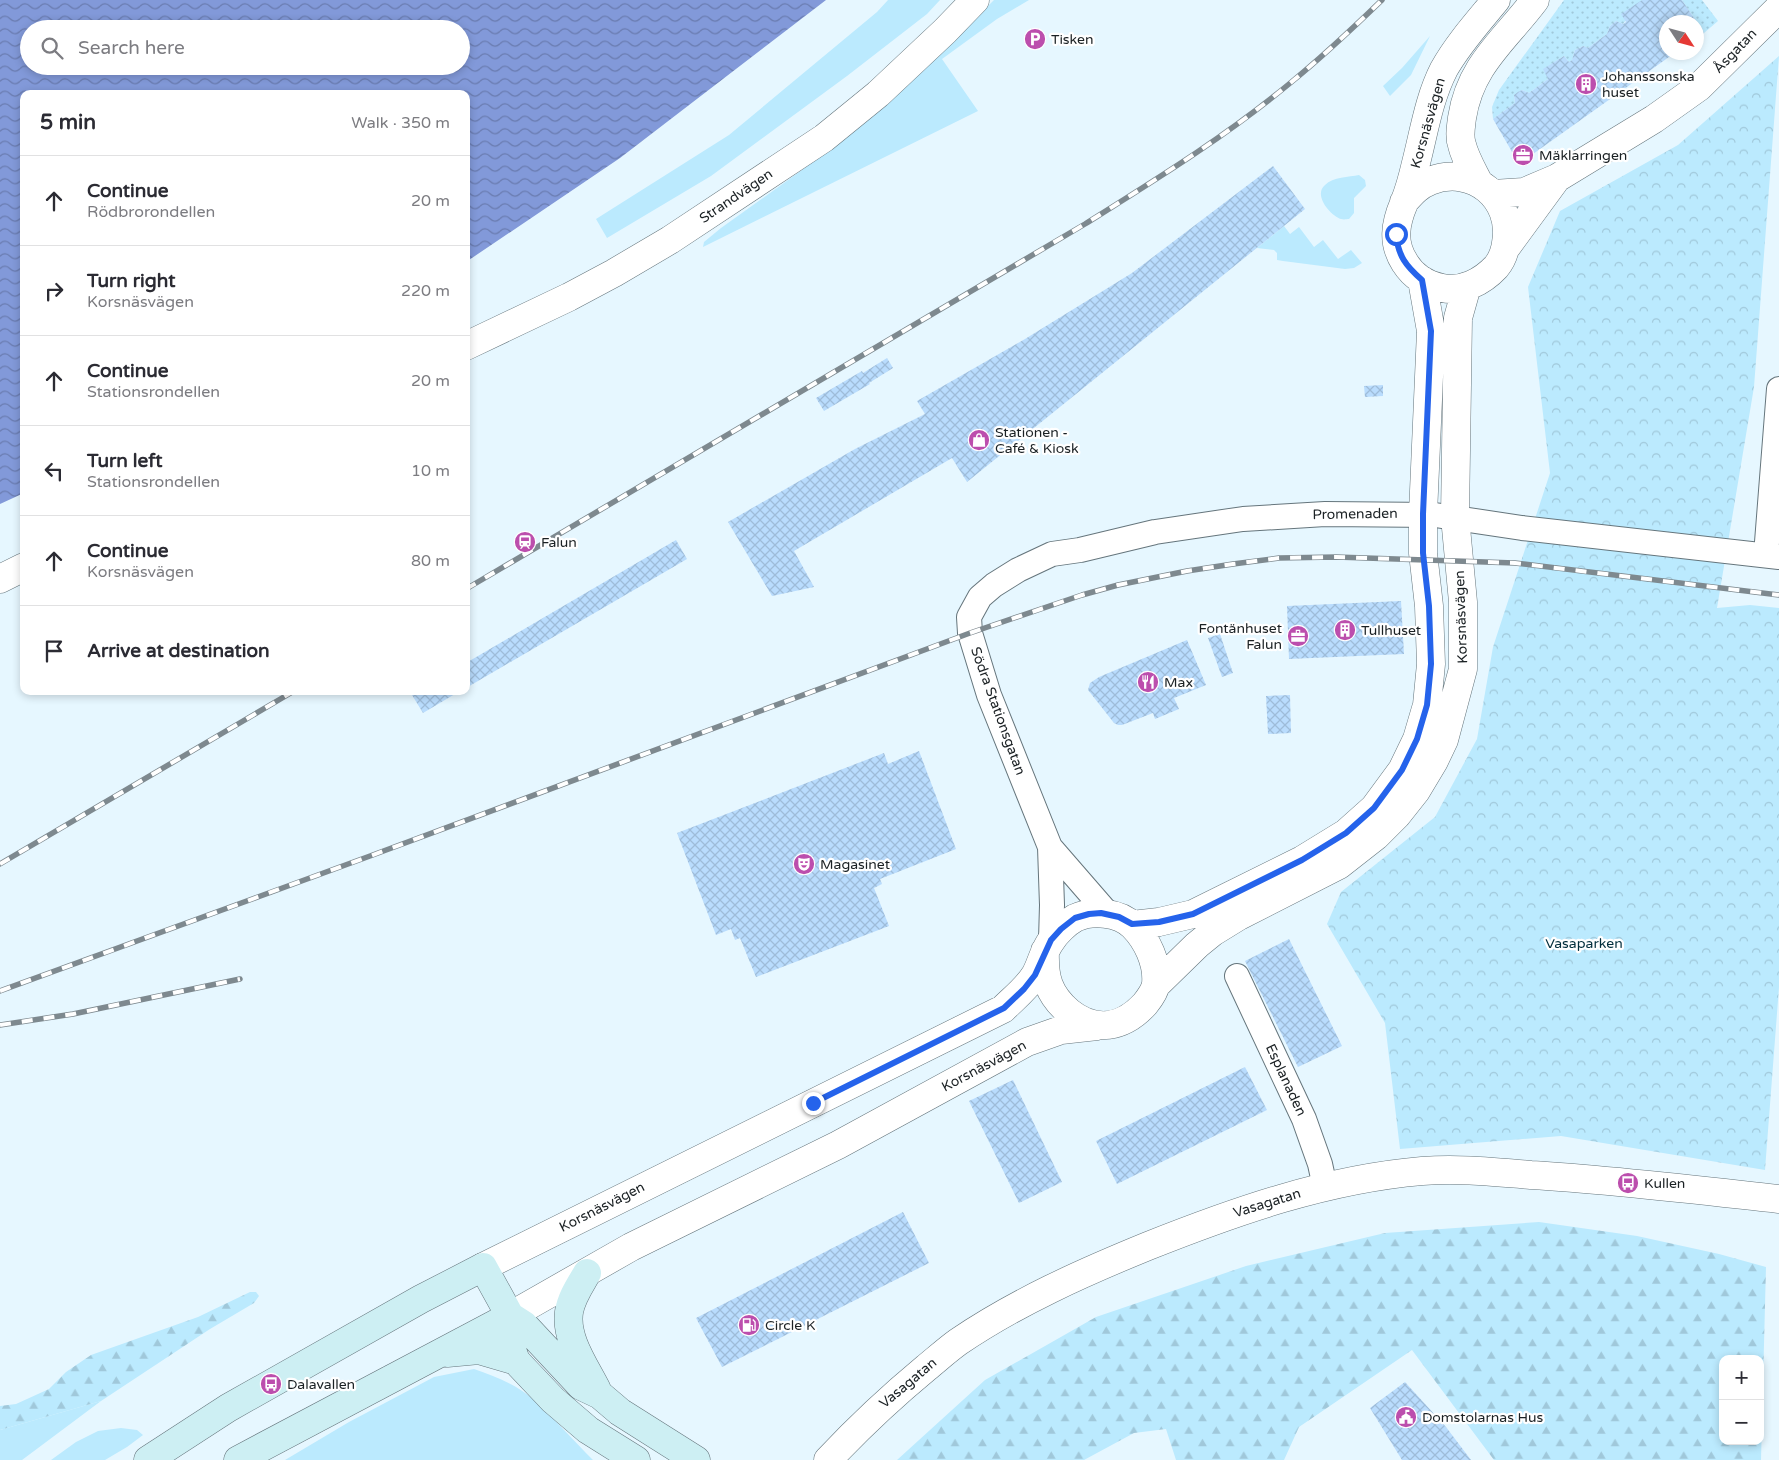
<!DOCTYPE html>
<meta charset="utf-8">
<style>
body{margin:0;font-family:"Varela Round",sans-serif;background:#f2f2f3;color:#2b2b33}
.controls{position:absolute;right:15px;bottom:15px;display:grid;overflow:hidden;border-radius:10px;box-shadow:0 2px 8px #0003}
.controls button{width:45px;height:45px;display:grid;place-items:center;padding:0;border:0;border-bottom:1px solid #e1e1e2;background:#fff;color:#2b2b33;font:25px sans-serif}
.compass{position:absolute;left:1659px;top:15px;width:45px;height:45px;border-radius:50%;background:#fff;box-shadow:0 2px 8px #0003;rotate:126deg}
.stop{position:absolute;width:15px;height:15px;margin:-11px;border:4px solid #2563eb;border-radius:50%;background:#fff}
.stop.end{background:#2563eb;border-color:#fff;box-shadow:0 1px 5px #0008}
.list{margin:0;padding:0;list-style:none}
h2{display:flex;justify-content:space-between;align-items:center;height:65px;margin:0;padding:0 20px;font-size:21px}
h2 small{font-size:16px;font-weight:400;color:#7c7c81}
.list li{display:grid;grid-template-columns:32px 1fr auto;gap:15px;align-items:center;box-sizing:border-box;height:90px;padding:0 20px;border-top:1px solid #e1e1e2}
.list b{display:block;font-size:19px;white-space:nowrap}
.list p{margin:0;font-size:16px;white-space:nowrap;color:#7c7c81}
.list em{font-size:16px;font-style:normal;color:#7c7c81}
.icon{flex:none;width:28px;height:28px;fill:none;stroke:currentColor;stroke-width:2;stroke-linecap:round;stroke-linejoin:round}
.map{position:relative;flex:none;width:1779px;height:1460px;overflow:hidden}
.search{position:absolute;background:#fff;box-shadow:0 2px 8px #0003;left:20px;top:20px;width:450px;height:55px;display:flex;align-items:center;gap:12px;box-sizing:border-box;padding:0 18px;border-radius:28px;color:#7c7c81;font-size:19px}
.panel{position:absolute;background:#fff;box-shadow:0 2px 8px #0003;left:20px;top:90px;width:450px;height:605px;border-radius:10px}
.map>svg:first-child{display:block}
</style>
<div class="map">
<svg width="1779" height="1460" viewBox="0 0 1779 1460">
<defs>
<pattern id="forest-firs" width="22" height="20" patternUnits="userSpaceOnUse" patternTransform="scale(1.25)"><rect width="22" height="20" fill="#bbeafe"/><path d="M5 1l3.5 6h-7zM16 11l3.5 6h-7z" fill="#a0c8da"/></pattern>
<pattern id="park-crowns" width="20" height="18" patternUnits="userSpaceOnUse" patternTransform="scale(1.25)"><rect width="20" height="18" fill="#bbeafe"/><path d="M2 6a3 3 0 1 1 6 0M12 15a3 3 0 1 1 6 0" fill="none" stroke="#a0c8da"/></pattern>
<pattern id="garden-dots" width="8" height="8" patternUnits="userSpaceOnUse" patternTransform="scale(1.25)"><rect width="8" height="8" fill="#bbeafe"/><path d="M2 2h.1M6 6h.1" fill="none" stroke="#a0c8da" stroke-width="1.8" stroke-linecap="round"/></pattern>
<pattern id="water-waves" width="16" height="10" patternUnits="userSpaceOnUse" patternTransform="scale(1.25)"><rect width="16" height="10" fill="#8299d9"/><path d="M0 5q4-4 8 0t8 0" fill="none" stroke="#6a7cb0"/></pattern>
<pattern id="building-cross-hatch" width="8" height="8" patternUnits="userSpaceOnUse" patternTransform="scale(1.25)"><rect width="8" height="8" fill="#b9dcfd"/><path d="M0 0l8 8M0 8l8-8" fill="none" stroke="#9ebcd9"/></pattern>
</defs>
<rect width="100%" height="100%" fill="#e6f7ff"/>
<path fill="#bbeafe" d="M888 0H940L927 14 847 76 711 176 607 238 596 219 729 135 877 12Z
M994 0H1029L997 19 942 59 978 111 703 247 704 242 721 228 802 170 939 55Z
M1430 36 1411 75 1390 96 1383 86 1402 68Z
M1359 175 1365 180 1366 186 1354 198V213L1349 219C1347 219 1344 220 1341 219 1330 215 1313 195 1325 185 1333 177 1349 177 1359 175Z
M1284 226 1290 234 1299 227 1314 247 1323 240 1338 259 1351 250 1362 263 1354 268 1345 269 1283 261 1277 260V253L1274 250 1257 248Z
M474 1369C495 1376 517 1385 533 1399 554 1418 573 1440 593 1460H285L349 1422 434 1377Z
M101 1401 22 1460H0V1430Z
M121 1428 137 1430 143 1435 127 1447 105 1460H51L76 1442 98 1431Z"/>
<path fill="url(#forest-firs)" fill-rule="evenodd" d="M1539 1222 1637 1236 1719 1254 1766 1267 1761 1460H1494L1412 1350 1299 1427 1284 1460H1176L1166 1429 1134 1433 1084 1460H897L985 1380 1096 1317 1246 1266 1385 1233ZM1723 1359H1760V1441H1723Z
M250 1292H256L259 1296 254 1303 210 1329 101 1401 0 1430V1406L16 1404 49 1389 66 1372 91 1355 198 1317Z"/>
<path fill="url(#park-crowns)" d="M1779 56 1754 387 1717 608 1750 605 1779 608V987L1765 1170 1561 1136 1400 1149 1385 1023 1327 924 1341 892 1435 817 1477 739 1493 647 1550 473 1528 287 1560 211 1678 145Z"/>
<path fill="url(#garden-dots)" d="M1564 0H1642L1623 24 1616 21 1610 26 1607 34 1588 48 1583 46 1575 50 1572 60 1569 62 1564 56 1544 69 1548 79 1529 93 1522 90 1514 95 1515 103 1493 119 1492 107 1499 90Z
M1682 0H1702L1718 21 1704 33Z"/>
<path fill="url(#water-waves)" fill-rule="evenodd" d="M0 0H826L620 158 466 262V94H24V493L0 504ZM29 29H461V66H29Z"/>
<path fill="url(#building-cross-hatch)" d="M1642 0H1682L1704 33 1696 38V22H1666V52H1676L1526 159 1520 161 1515 157 1493 119 1515 103 1514 95 1518 92 1522 90 1529 93 1548 79 1543 69 1564 56 1569 62 1572 60 1575 50 1583 46 1588 48 1607 34 1610 26 1616 21 1623 24 1626 22 1621 14Z
M1273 166 1305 209 967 482 952 458 794 551 814 587 772 596 728 522 855 449 925 414 917 401 1025 339 1132 273Z
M887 358 893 368 869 383 870 384 824 411 816 398 862 371 863 373Z
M1383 385V396L1365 397 1364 386Z
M676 540 687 559 466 688V663Z
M1401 601 1404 654 1289 659 1287 606Z
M1220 634 1233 673 1222 677 1208 638Z
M1187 640 1206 685 1174 698 1179 709 1155 719 1153 713 1122 725H1118L1114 723 1088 690 1090 683 1099 677Z
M419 691H460L423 713 412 695Z
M1290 695 1291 733 1268 734 1266 696Z
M919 751 956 849 880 879 882 884 874 888 889 926 756 977 740 938 735 940 731 929 716 935 677 833 884 753 888 764Z
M1289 939 1342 1046 1298 1067 1245 961Z
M1245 1067 1267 1110 1117 1184 1096 1141Z
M1013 1080 1062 1182 1019 1203 969 1101Z
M903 1212 929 1263 722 1367 696 1318Z
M1405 1382 1446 1427 1471 1460H1402L1370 1408Z"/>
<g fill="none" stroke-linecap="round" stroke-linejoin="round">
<g stroke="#65757c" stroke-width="26">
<path id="minor" d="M1766 555 1779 389
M1050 847 1052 905 1051 940
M1109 915 1050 847 989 695 970 633 969 617 980 597 994 585 1018 570 1052 554 1080 550 1155 532 1243 519 1325 514 1435 515 1522 528 1779 557
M1237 976 1304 1119 1320 1164 1325 1187"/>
</g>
<g stroke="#65757c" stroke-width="29">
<path id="tertiary" d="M1479 183C1473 171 1465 158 1462 145 1459 137 1461 126 1462 118 1470 65 1505 40 1535 0
M1493 194 1524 192 1557 178 1654 119 1699 87 1779 8
M1404 202C1412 193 1419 185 1430 181 1473 164 1514 199 1506 243 1505 251 1501 261 1496 267 1482 282 1462 292 1442 288 1427 285 1413 276 1405 263 1392 243 1395 224 1404 203 1409 191 1413 176 1416 163 1424 132 1429 98 1444 69 1458 44 1478 22 1496 0
M1505 249 1557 178
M466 346 569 297 614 273 670 240 824 138 878 94 945 31 975 0
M0 579 24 567
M1132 925 1159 922 1193 914 1302 860 1346 833 1374 808 1402 770 1417 739 1427 705 1431 664 1429 606 1423 553V514L1431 331 1422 280
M1156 985 1197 945 1213 932 1239 916 1339 865 1376 836 1397 815 1416 791 1434 761 1444 740 1463 669V602L1455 517 1458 318 1467 286
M483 1267 1003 1009C1014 998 1027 988 1035 975 1041 965 1043 952 1051 941 1056 933 1066 923 1075 918 1092 910 1119 912 1133 926 1147 940 1158 963 1156 984 1155 990 1149 999 1145 1004 1123 1028 1095 1033 1069 1012 1048 994 1044 977 1045 951
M510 1316 631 1247 838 1145 1027 1042 1061 1030 1097 1026
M828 1460C859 1427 891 1397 926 1368 937 1359 947 1350 958 1342 1017 1302 1082 1273 1148 1246 1236 1211 1327 1179 1422 1171 1458 1168 1495 1172 1531 1175 1614 1180 1697 1190 1779 1199"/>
</g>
<g stroke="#65757c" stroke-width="29">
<path id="secondary" d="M587 1273C580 1285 571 1298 569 1312 565 1339 585 1366 597 1390
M510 1316 524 1325 581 1386 600 1395 620 1412 696 1460
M447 1353 479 1350 516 1361
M148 1460 228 1408 421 1299 483 1267 510 1316 507 1336 516 1361 553 1400 588 1430 636 1460
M238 1460 510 1316"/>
</g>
<use href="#minor" stroke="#fff" stroke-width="24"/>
<use href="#tertiary" stroke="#fff" stroke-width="28"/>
<use href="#secondary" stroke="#cdeff3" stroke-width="28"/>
<g stroke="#7e898f" stroke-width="5.5">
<path id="rail" d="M466 589 1085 224C1155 180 1225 137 1289 84 1321 58 1352 29 1382 0
M0 864 294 691
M0 991 370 856 970 633 1082 595 1118 585 1187 571 1233 564 1279 558 1336 557 1515 563 1779 595
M0 1025 73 1014 240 979"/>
</g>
<use href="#rail" stroke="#fff" stroke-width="4" stroke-dasharray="11" stroke-linecap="butt"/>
</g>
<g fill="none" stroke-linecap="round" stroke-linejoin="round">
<path stroke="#2563eb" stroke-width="6" d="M813 1103 1004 1008 1024 989 1035 975 1051 940 1061 929 1075 918 1089 914 1101 913 1119 917 1132 924 1159 922 1193 914 1302 860 1346 833 1374 808 1402 770 1417 739 1427 705 1431 664 1429 606 1423 553V514L1431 331 1422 280C1406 266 1398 256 1396 234"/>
</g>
<defs>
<g id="parking-disc" transform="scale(1.125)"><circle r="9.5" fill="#bc4ead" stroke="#fff"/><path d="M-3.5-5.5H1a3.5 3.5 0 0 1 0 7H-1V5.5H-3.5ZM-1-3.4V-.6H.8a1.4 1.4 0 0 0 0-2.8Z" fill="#fff"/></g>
<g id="building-disc" transform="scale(1.125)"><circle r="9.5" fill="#bc4ead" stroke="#fff"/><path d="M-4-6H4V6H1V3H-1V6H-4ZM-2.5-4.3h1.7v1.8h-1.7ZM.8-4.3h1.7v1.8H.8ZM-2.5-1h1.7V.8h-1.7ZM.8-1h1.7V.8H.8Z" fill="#fff"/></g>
<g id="office-disc" transform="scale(1.125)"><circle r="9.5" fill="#bc4ead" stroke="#fff"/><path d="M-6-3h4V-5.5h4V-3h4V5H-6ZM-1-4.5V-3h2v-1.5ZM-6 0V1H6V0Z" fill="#fff"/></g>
<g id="shop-disc" transform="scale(1.125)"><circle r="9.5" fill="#bc4ead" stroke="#fff"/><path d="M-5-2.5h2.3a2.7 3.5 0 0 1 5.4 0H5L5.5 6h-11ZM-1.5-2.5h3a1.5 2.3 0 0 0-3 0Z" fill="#fff"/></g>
<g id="station-disc" transform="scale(1.125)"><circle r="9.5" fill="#bc4ead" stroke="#fff"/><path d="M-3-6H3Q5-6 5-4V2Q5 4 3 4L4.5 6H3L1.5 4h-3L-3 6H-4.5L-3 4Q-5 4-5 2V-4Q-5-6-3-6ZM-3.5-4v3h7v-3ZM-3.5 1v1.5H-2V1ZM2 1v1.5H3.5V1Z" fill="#fff"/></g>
<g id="restaurant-disc" transform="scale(1.125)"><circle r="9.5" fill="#bc4ead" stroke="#fff"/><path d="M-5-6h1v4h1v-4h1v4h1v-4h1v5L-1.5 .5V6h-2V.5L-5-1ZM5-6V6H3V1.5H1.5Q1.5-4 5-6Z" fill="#fff"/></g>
<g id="theatre-disc" transform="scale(1.125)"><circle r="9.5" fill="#bc4ead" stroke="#fff"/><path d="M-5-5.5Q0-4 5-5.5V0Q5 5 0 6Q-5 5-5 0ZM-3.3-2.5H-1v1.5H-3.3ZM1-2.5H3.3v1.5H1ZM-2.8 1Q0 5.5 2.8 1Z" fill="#fff"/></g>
<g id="bus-disc" transform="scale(1.125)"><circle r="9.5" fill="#bc4ead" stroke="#fff"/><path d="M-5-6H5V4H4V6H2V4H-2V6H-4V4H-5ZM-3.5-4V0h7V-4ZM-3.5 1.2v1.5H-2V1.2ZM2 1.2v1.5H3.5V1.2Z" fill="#fff"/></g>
<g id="fuel-disc" transform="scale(1.125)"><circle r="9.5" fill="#bc4ead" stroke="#fff"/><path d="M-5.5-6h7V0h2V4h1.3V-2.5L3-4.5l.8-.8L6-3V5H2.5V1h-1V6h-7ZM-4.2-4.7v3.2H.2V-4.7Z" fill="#fff"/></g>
<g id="civic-disc" transform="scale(1.125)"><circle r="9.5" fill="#bc4ead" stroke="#fff"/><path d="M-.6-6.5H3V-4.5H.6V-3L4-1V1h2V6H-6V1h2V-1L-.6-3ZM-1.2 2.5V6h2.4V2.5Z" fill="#fff"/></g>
</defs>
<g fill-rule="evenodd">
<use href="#parking-disc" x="1035" y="39"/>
<use href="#building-disc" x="1586" y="84"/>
<use href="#office-disc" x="1523" y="155"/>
<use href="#shop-disc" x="979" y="440"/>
<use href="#station-disc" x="525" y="542"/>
<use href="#building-disc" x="1345" y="630"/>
<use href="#office-disc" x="1298" y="636"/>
<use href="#restaurant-disc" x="1148" y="682"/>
<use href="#theatre-disc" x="804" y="864"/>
<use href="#bus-disc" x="1628" y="1183"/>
<use href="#fuel-disc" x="749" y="1325"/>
<use href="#bus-disc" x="271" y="1384"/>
<use href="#civic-disc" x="1406" y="1417"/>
</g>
<g text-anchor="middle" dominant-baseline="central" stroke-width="4.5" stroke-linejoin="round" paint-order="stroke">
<g font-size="14" fill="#1b2124" stroke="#fff" text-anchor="start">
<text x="1051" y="39">Tisken</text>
<text x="1602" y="76">Johanssonska<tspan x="1602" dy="16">huset</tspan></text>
<text x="1539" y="155">Mäklarringen</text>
<text x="995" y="432">Stationen -<tspan x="995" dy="16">Café &amp; Kiosk</tspan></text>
<text x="541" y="542">Falun</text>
<text x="1282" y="628" text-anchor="end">Fontänhuset<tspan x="1282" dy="16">Falun</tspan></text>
<text x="1361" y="630">Tullhuset</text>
<text x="1164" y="682">Max</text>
<text x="820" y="864">Magasinet</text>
<text x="1644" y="1183">Kullen</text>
<text x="765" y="1325">Circle K</text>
<text x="287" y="1384">Dalavallen</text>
<text x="1422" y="1417">Domstolarnas Hus</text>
</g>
<g font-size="14" fill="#1b2124" stroke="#fff">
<text transform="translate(1735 51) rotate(-46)">Åsgatan</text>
<text transform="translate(1428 123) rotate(-74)">Korsnäsvägen</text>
<text transform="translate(736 196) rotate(-34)">Strandvägen</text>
<text transform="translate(1355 514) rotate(-1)">Promenaden</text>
<text transform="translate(1461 617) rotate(-92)">Korsnäsvägen</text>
<text transform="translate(998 711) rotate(70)">Södra Stationsgatan</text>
<text transform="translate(984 1066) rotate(-28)">Korsnäsvägen</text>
<text transform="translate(1286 1080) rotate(65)">Esplanaden</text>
<text transform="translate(1267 1203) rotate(-17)">Vasagatan</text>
<text transform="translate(602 1207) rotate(-27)">Korsnäsvägen</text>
<text transform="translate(908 1383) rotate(-40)">Vasagatan</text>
</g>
<g font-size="14" fill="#022e3c" stroke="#fff">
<text x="1584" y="943">Vasaparken</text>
</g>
</g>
</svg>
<div class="controls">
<button>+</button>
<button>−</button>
</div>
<svg class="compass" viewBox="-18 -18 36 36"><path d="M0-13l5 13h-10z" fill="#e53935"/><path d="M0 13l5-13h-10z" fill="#7c7c81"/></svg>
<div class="stop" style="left:1396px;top:234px"></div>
<div class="stop end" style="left:813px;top:1103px"></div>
<div class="search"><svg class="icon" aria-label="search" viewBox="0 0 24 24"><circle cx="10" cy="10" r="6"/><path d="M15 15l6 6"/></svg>Search here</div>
<section class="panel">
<h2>5 min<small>Walk · 350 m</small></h2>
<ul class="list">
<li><svg class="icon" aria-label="ahead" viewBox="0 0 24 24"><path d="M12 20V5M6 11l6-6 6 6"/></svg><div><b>Continue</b><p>Rödbrorondellen</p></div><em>20 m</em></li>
<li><svg class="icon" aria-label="right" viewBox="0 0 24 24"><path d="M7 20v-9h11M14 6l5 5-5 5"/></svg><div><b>Turn right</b><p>Korsnäsvägen</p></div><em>220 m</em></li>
<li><svg class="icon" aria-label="ahead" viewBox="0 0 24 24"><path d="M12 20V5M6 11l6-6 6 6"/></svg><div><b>Continue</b><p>Stationsrondellen</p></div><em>20 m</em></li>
<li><svg class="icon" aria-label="left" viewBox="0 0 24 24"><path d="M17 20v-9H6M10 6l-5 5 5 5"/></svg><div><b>Turn left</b><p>Stationsrondellen</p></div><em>10 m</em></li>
<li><svg class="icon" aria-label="ahead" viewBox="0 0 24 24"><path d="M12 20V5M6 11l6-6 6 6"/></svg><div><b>Continue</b><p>Korsnäsvägen</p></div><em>80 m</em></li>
<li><svg class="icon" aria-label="arrive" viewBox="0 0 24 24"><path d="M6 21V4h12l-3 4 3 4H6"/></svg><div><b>Arrive at destination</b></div></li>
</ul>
</section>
</div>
